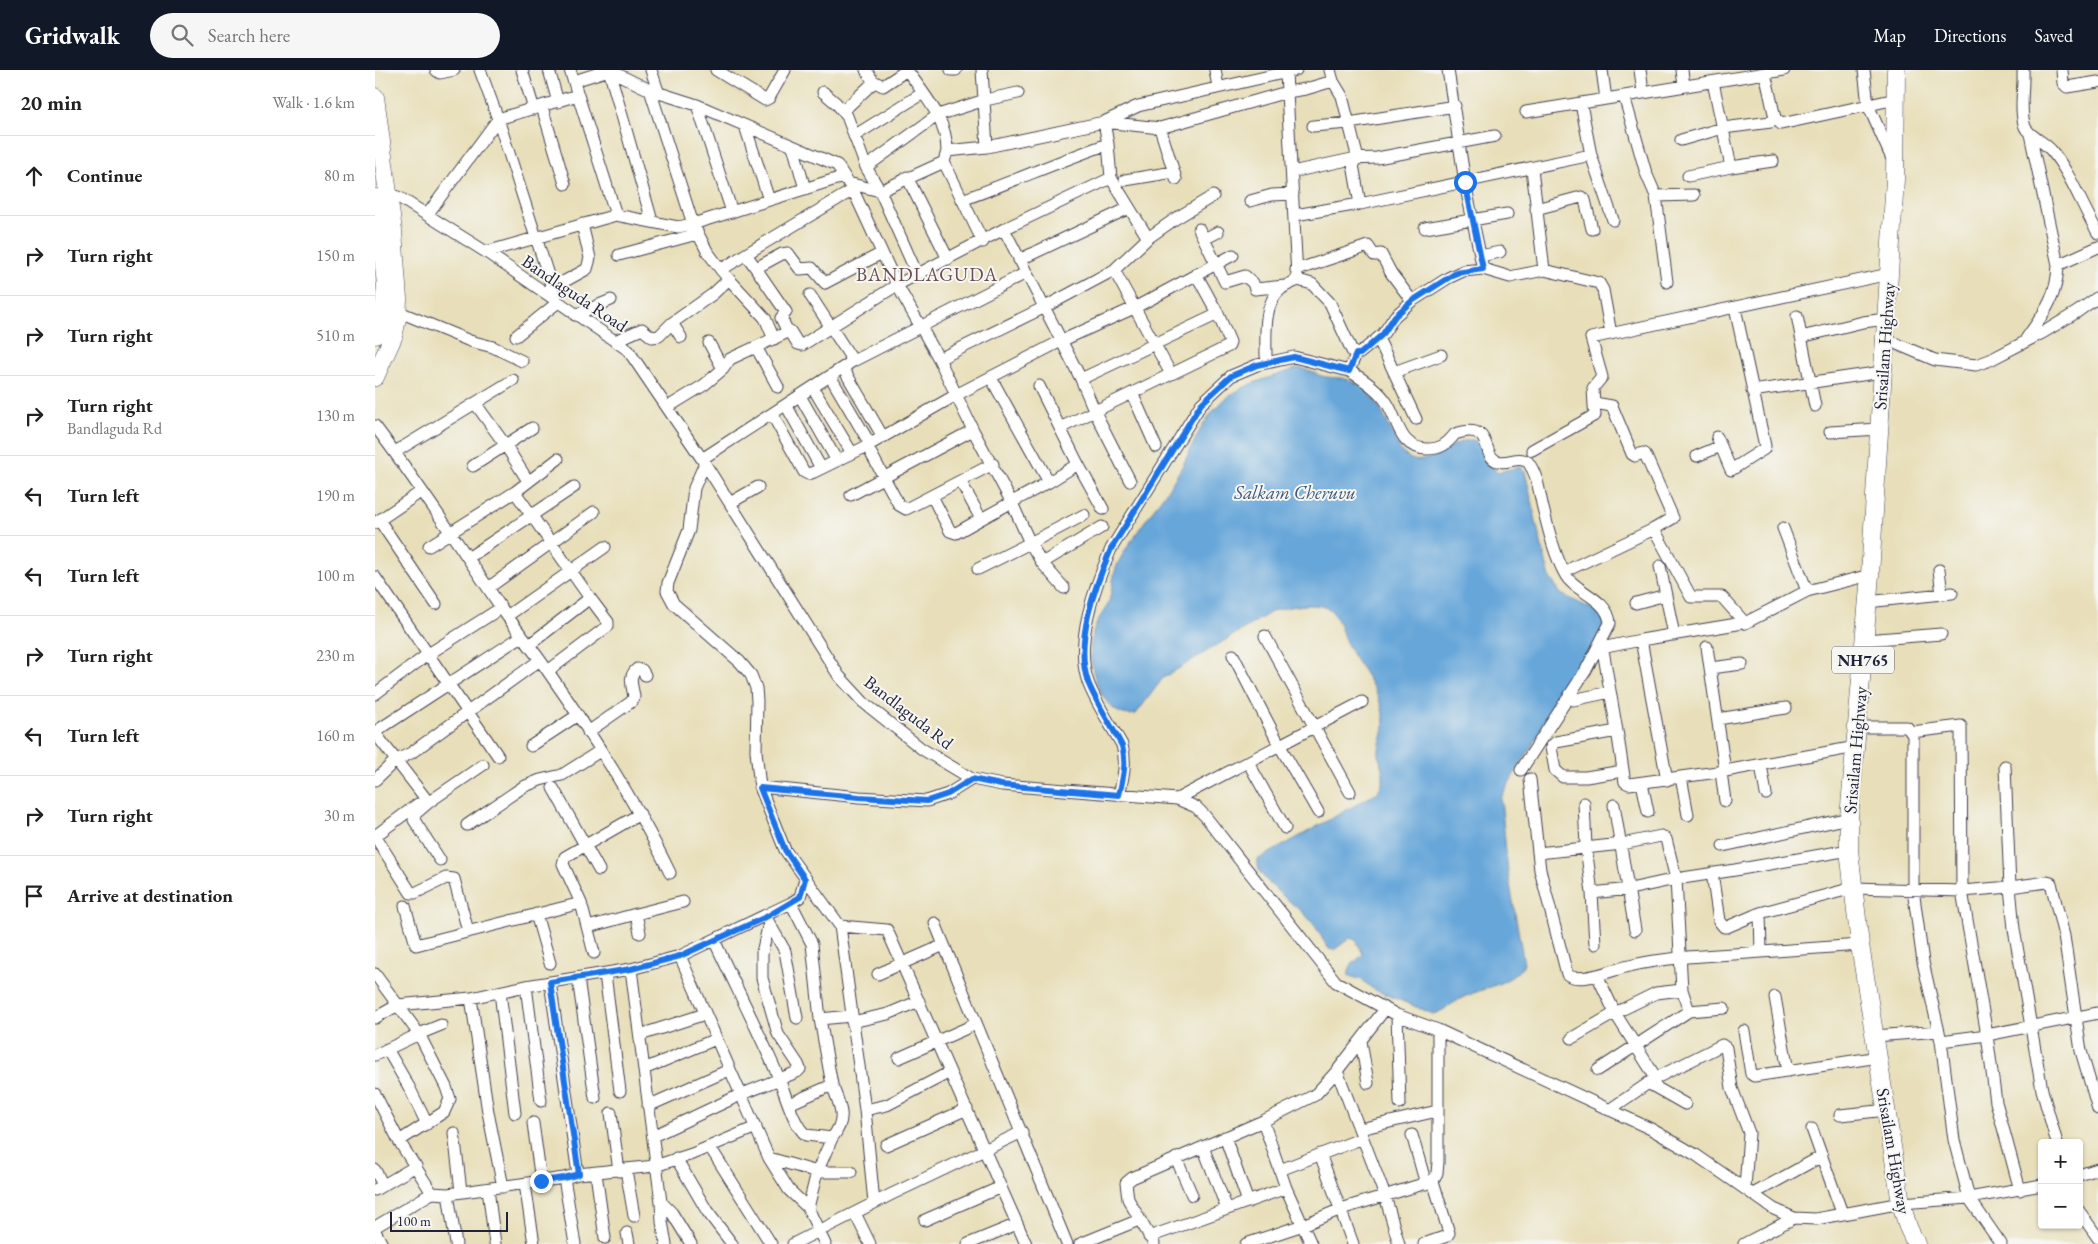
<!DOCTYPE html>
<meta charset="utf-8">
<style>
body{margin:0;font-family:"EB Garamond",serif;background:#f6f6f6;color:#222}
.controls{position:absolute;right:15px;bottom:15px;display:grid;overflow:hidden;border-radius:5px;box-shadow:0 1px 4px #0004}
.controls button{width:45px;height:45px;display:grid;place-items:center;padding:0;border:0;border-bottom:1px solid #e0e0e0;background:#fff;color:#222;font:25px sans-serif}
.scale{position:absolute;left:15px;bottom:12px;width:118px;box-sizing:border-box;padding-left:5px;border:2px solid #22223b;border-top:0;font-size:14px;line-height:18px;white-space:nowrap;color:#22223b;-webkit-text-stroke:4px #f6f6f2;paint-order:stroke}
.stop{position:absolute;width:15px;height:15px;margin:-11px;border:4px solid #1a73e8;border-radius:50%;background:#fff}
.stop.end{background:#1a73e8;border-color:#fff;box-shadow:0 1px 5px #0008}
.list{margin:0;padding:0;list-style:none}
h2{display:flex;justify-content:space-between;align-items:center;height:65px;margin:0;padding:0 20px;font-size:21px}
h2 small{font-size:16px;font-weight:400;color:#767676}
.list li{display:grid;grid-template-columns:32px 1fr auto;gap:15px;align-items:center;box-sizing:border-box;height:80px;padding:0 20px;border-top:1px solid #e0e0e0}
.list b{display:block;font-size:19px;white-space:nowrap}
.list p{margin:0;font-size:16px;white-space:nowrap;color:#767676}
.list em{font-size:16px;font-style:normal;color:#767676}
.icon{flex:none;width:28px;height:28px;fill:none;stroke:currentColor;stroke-width:2;stroke-linecap:round;stroke-linejoin:round}
.map{position:relative;flex:none;width:1723px;height:1174px;overflow:hidden}
header{display:flex;align-items:center;gap:30px;box-sizing:border-box;height:70px;padding:0 25px;background:#111827;color:#fff}
header strong{font-size:24px}
nav{display:flex;gap:28px;margin-inline-start:auto;font-size:18px}
.search{width:350px;height:45px;background:#f6f6f6;display:flex;align-items:center;gap:12px;box-sizing:border-box;padding:0 18px;border-radius:28px;color:#767676;font-size:19px}
main{display:flex}
aside{flex:1;background:#fff}
.map>svg:first-child{display:block}
</style>
<header>
<strong>Gridwalk</strong>
<div class="search"><svg class="icon" aria-label="search" viewBox="0 0 24 24"><circle cx="10" cy="10" r="6"/><path d="M15 15l6 6"/></svg>Search here</div>
<nav><a>Map</a><a>Directions</a><a>Saved</a></nav>
</header>
<main>
<aside>
<h2>20 min<small>Walk · 1.6 km</small></h2>
<ul class="list">
<li><svg class="icon" aria-label="ahead" viewBox="0 0 24 24"><path d="M12 20V5M6 11l6-6 6 6"/></svg><div><b>Continue</b></div><em>80 m</em></li>
<li><svg class="icon" aria-label="right" viewBox="0 0 24 24"><path d="M7 20v-9h11M14 6l5 5-5 5"/></svg><div><b>Turn right</b></div><em>150 m</em></li>
<li><svg class="icon" aria-label="right" viewBox="0 0 24 24"><path d="M7 20v-9h11M14 6l5 5-5 5"/></svg><div><b>Turn right</b></div><em>510 m</em></li>
<li><svg class="icon" aria-label="right" viewBox="0 0 24 24"><path d="M7 20v-9h11M14 6l5 5-5 5"/></svg><div><b>Turn right</b><p>Bandlaguda Rd</p></div><em>130 m</em></li>
<li><svg class="icon" aria-label="left" viewBox="0 0 24 24"><path d="M17 20v-9H6M10 6l-5 5 5 5"/></svg><div><b>Turn left</b></div><em>190 m</em></li>
<li><svg class="icon" aria-label="left" viewBox="0 0 24 24"><path d="M17 20v-9H6M10 6l-5 5 5 5"/></svg><div><b>Turn left</b></div><em>100 m</em></li>
<li><svg class="icon" aria-label="right" viewBox="0 0 24 24"><path d="M7 20v-9h11M14 6l5 5-5 5"/></svg><div><b>Turn right</b></div><em>230 m</em></li>
<li><svg class="icon" aria-label="left" viewBox="0 0 24 24"><path d="M17 20v-9H6M10 6l-5 5 5 5"/></svg><div><b>Turn left</b></div><em>160 m</em></li>
<li><svg class="icon" aria-label="right" viewBox="0 0 24 24"><path d="M7 20v-9h11M14 6l5 5-5 5"/></svg><div><b>Turn right</b></div><em>30 m</em></li>
<li><svg class="icon" aria-label="arrive" viewBox="0 0 24 24"><path d="M6 21V4h12l-3 4 3 4H6"/></svg><div><b>Arrive at destination</b></div></li>
</ul>
</aside>
<div class="map">
<svg width="1723" height="1174" viewBox="0 0 1723 1174">
<rect width="100%" height="100%" fill="#f6f6f2"/>
<filter id="ink" filterUnits="userSpaceOnUse"><feTurbulence type="fractalNoise" baseFrequency=".02" numOctaves="2"/><feDisplacementMap in="SourceGraphic" scale="10" xChannelSelector="R" yChannelSelector="G"/><feConvolveMatrix kernelMatrix="1 2 1 2 8 2 1 2 1" color-interpolation-filters="sRGB"/></filter>
<filter id="wash" filterUnits="userSpaceOnUse"><feTurbulence type="fractalNoise" baseFrequency=".0096" numOctaves="4" result="noise"/><feDisplacementMap in="SourceGraphic" scale="20" xChannelSelector="R" yChannelSelector="G"/><feGaussianBlur stdDeviation="1.12" result="paint"/><feColorMatrix in="noise" values="0 0 0 0 0 0 0 0 0 0 0 0 0 0 0 0 0 1.4 0 .05"/><feComposite in="paint" operator="in"/></filter>
<g filter="url(#wash)">
<rect width="100%" height="100%" fill="#e8dfba"/>
<path fill="#66a6d9" stroke="#44648a" d="M923 298C933 298 941 306 952 307 958 308 964 307 971 309 997 317 1008 344 1019 366 1022 372 1024 380 1030 385 1051 405 1081 363 1101 371 1112 376 1112 394 1122 402L1145 397 1150 401 1165 469 1175 508 1186 524 1225 543 1230 553 1198 610 1138 706 1126 728 1133 803 1149 894C1137 915 1105 918 1085 929 1076 934 1069 941 1058 944L998 919 987 910 974 906C972 894 982 892 988 884L981 870 975 868 959 880 954 879C947 870 943 858 935 850 923 835 879 809 882 790L1002 723C1013 706 1006 702 1004 684 1003 674 1009 664 1009 654 1008 621 984 600 971 572 966 562 964 546 954 539 941 531 911 537 898 541L788 608 761 644C748 647 738 641 730 629 717 609 711 581 720 557 723 549 729 542 733 534 738 520 737 506 743 493 761 459 789 429 808 395 820 372 825 353 845 334 866 313 896 308 923 298Z"/>
</g>
<g filter="url(#ink)">
<g fill="none" stroke-linecap="round" stroke-linejoin="round">
<g stroke="#403e4e" stroke-width="13">
<path id="minor" d="M61 0 65 3 79 0
M105 0 123 49 182 233 141 266
M147 0 159 39
M174 0 183 32
M195 0 241 145
M234 0 277 151
M276 0 284 24
M341 0 390 30 394 28 410 0
M491 0 498 11 508 16 532 0
M532 0C549 25 572 49 572 81
M576 0H581
M607 0 612 77
M840 0 843 17
M1073 0 1090 113 1108 199
M1227 0 1231 29
M1265 0 1268 22
M1307 0 1309 16
M1489 0 1493 35 1518 91
M1648 0C1649 17 1644 41 1650 57 1654 66 1668 71 1676 80 1696 104 1707 136 1723 163
M1687 0 1688 13 1692 17 1723 12
M1390 3 1400 48 1406 54 1521 29
M199 11 234 0 275 20 322 35 462 95 478 120 522 215 564 289 598 360 637 433 655 473 709 445
M958 11 967 26 983 89
M1338 12 1356 97 1398 91
M275 20 318 154 461 109 469 108
M448 22 461 33 472 46 491 97 505 121 542 204
M1249 26 1271 103 1281 126 1292 212
M1206 34 1216 85
M322 35 357 142
M167 37 190 114
M468 41 499 12
M1151 42 1409 0
M729 52 785 58 912 22 911 2
M729 52 763 36 921 0
M370 56 394 130
M938 56 974 53 1080 36
M785 58 801 109
M1655 64 1683 195
M479 66 548 23
M1306 70 1348 58 1396 52
M418 76 430 119
M977 89 985 134
M569 92 608 172
M491 97 563 45 610 30 643 23
M1157 99 1169 200
M917 102 977 89 1002 88 1120 66
M1313 106 1356 97
M532 107 573 189
M750 110 799 102
M473 113 505 121 569 92 572 81 612 77 729 52 733 74 736 108 773 168
M12 123 25 128 111 182 253 280 327 389 464 606 488 632 547 679 597 709 627 715 802 729 821 737 830 746 961 912 1022 945 1063 960 1276 1059 1321 1085 1399 1139 1419 1148 1441 1149 1526 1133 1594 1128 1667 1115
M1281 126 1319 125
M587 130C637 112 684 91 733 74
M875 131 897 125 918 124
M1161 139 1206 127 1210 130 1217 159
M52 145 123 49 203 25
M920 145 985 134 1216 85 1238 150
M1050 158 1132 144
M629 159 736 108
M824 159 850 212 870 206 878 213 880 219 910 216
M829 169 843 162
M111 182 241 145 303 157 318 154 332 181 346 200
M371 184 478 120
M244 185 322 164
M1105 186 1125 182
M644 190 754 138
M381 198 407 184 413 183 425 199 437 198 450 213 507 183
M739 200 796 304
M921 200 993 176 999 185 1006 184 1016 203 1037 231 1073 208 1088 201 1108 199 1135 207 1169 200 1224 213 1228 220 1236 264
M821 204 843 244
M922 206 912 22 931 19 958 11 955 0
M354 209 390 248 399 269
M176 216 190 211 212 199 215 188 207 154
M435 225 478 291
M22 241 95 271 118 277 147 291
M200 245 236 230
M1422 246 1440 336
M297 253 306 267
M1426 267 1488 252 1511 249
M1003 268 1041 349
M1510 269 1560 290 1601 295 1615 290 1669 262 1702 242 1723 227
M1651 269C1669 243 1682 228 1683 195L1723 177
M240 271 267 259 277 267 284 266 297 253 338 224 354 209 346 200 371 184 411 242 406 248 413 262
M334 273 348 299 355 289 415 261 423 274 427 275 522 215 629 159 706 309 720 342 755 411
M381 277 403 317
M981 284 974 301C988 309 1003 319 1012 333 1024 352 1024 378 1052 379 1066 379 1072 374 1080 364 1119 351 1106 386 1122 391 1133 395 1142 385 1153 392 1164 407 1164 424 1169 442 1174 462 1180 486 1190 504 1199 522 1233 528 1235 553L1211 600 1146 700
M891 286C891 266 888 234 905 220 910 215 917 213 923 210L937 214 955 233 977 281 981 284 985 283 1008 264 1020 246 1037 231
M564 289 668 238 739 200 773 168 800 149 838 126
M468 298 508 367
M1019 302 1066 285
M455 306 495 374
M664 316 703 394 728 439
M438 318 477 383
M1377 321 1507 302
M757 323 781 377
M425 326 462 391
M100 333 131 376 153 411
M411 335 446 398
M293 337 329 315 348 299
M397 344 429 402 433 404 439 402 492 376 581 325 686 271 761 237 858 185
M0 356C44 414 84 475 125 536 140 558 157 578 172 600 217 664 261 732 295 803
M685 358 854 276 855 272 843 244 706 309
M1455 362 1504 359
M1342 367 1356 400 1389 379 1390 376 1360 238
M492 376 524 435 531 439 618 394
M1157 380 1220 345 1219 336
M20 382 138 310
M1322 386 1346 376
M327 389 478 291 651 203
M330 393 319 418 314 460 293 513 292 521 299 534 365 592 376 605 381 618 382 631 381 681 385 717 410 780 465 856 490 1040 499 1133
M98 396 157 358
M674 412 703 394
M140 422 215 528
M476 425 598 360
M557 426 575 461 581 463 606 449 586 412
M355 433 383 417
M606 449 674 412 616 308
M4 450 61 534
M0 453 47 421
M1408 458 1432 521
M54 476 140 422 183 389
M93 488 199 417
M667 493 727 457
M1285 496 1299 565
M1197 498 1279 459
M603 499 655 473 667 493 689 518
M1564 500 1567 524
M1495 505 1432 521 1370 553 1347 527H1316L1279 459 1298 448 1270 384 1268 383 1260 386 1257 384 1237 336 1225 334 1219 336 1218 318 1227 307 1216 268 1514 204
M0 507 123 686
M113 518 219 442
M1492 532 1577 523
M1261 533 1291 525
M132 546 230 477
M890 566 975 722
M1266 570 1362 554
M1490 570 1566 564
M154 575 215 528 233 552V556L173 601
M1332 577 1350 701
M858 585 905 676 943 742
M1335 598 1367 594
M0 624 52 585 126 538
M1198 630 1235 622
M1343 649 1411 638
M1482 657H1532L1538 665V819L1548 892 1566 971 1579 1070 1594 1128 1626 1174
M1242 661 1228 580 1231 577 1266 570 1292 710
M0 662 147 566
M213 662 256 632 259 627C258 617 252 607 262 599L267 600 270 605
M1537 662 1586 656 1587 821 1612 965 1621 1032 1645 1120
M0 663 51 729
M156 676 203 645
M873 692 910 758
M1386 695 1391 724
M1630 696 1635 817 1639 859 1667 1020 1682 1073
M1248 701 1211 707H1188L1180 700 1176 677 1181 672 1242 661C1245 678 1247 695 1250 712L1254 714 1350 701 1481 677
M1346 702 1350 731
M1306 707 1313 745
M1155 709 1165 800 1192 904C1203 915 1240 899 1254 896 1288 888 1324 886 1359 884 1401 881 1443 878 1485 875
M0 710 20 691 36 683 165 590
M1267 713 1273 742
M385 717 484 727 552 731 573 724 597 709
M178 718 224 800
M744 725C748 708 752 693 747 675 737 657 719 630 713 612 699 572 720 516 736 479L826 334 856 306 882 295 919 287 974 301
M51 729 54 732 40 744 39 750 65 790
M802 729 987 632
M54 732 108 695
M1209 733 1211 777 1217 823 1255 819 1301 809 1360 800 1474 780
M1239 735 1260 860
M92 755 148 717 165 710 187 705 225 681
M0 766 36 823H40L71 808 79 809 93 861
M0 766 43 734
M1348 776 1474 748
M1163 783 1247 774 1286 766 1291 769 1301 809 1307 920 1314 941
M1337 803 1344 851 1349 857H1352L1385 843 1478 818 1587 821 1635 817 1672 812 1676 813 1689 866 1706 981 1723 1039
M1217 823 1220 874
M206 833 219 883
M416 833 437 874 445 949 476 946
M30 836 41 875 206 833 188 794 190 787 265 744
M1385 843 1386 882
M161 844 175 893
M261 844 308 832
M394 853 410 881 422 948
M560 853 692 1174
M465 856 512 860 651 1174
M213 857 261 844 265 863
M339 870C360 915 383 960 403 1006 410 1022 418 1055 431 1065L457 1068C473 1048 465 1036 457 1015
M305 886 394 1088 414 1120 433 1138
M256 899 286 1132 297 1143 316 1174
M0 904 44 964 71 1017 75 1029 69 1042 24 1071
M230 904 245 1021
M503 904 569 875
M1222 905 1240 943 1281 1008
M203 908 220 1028
M175 912 203 1104
M151 916 166 1031
M125 922 140 1043
M1400 927 1413 1001
M96 928 113 1042 128 1117
M1022 945 1025 1033
M0 948 23 935 96 928 151 916 256 899 305 886 416 833 425 827 430 809
M477 952 513 944 544 931
M1369 961 1376 1004 1379 1006 1504 987
M265 965 330 944
M1500 966 1564 961
M1197 968 1240 943 1281 923 1307 920
M986 971 993 1013
M1566 971 1612 965 1723 943
M12 979 34 1017 52 1054
M0 985 44 964 66 955
M524 988 601 954
M269 999 341 969
M1223 1000 1314 941 1349 938
M962 1001 1010 1126 1024 1174
M1273 1013 1310 1034
M0 1024 24 1071 57 1123
M414 1034 457 1015 445 949
M273 1036 354 1000
M490 1040 512 1035 575 1002
M1234 1040 1281 1008 1347 975 1351 978 1357 1018 1374 1063 1370 1118
M236 1043 244 1101
M1465 1045 1512 1040
M888 1051 911 1118 936 1174
M158 1053 166 1111
M985 1059 1062 1041
M1437 1059 1467 1143
M79 1063 86 1121
M1037 1065 1051 1114
M278 1066 365 1025 422 1002 425 999 423 994 403 964 387 908V883L394 853 391 847
M850 1067 873 1132
M511 1075 592 1039
M335 1077 396 1174
M828 1077 852 1139
M945 1084 978 1174
M301 1088 332 1141 357 1174
M394 1088 442 1102H476
M801 1088 817 1125
M0 1100 8 1115
M251 1100 259 1146
M905 1100 988 1068
M221 1103 230 1168
M1704 1105 1723 1099
M189 1108 200 1174
M150 1114 159 1174
M113 1119 120 1174
M0 1120 41 1096
M73 1124 81 1174
M1378 1124 1447 1086
M286 1132 287 1152 291 1174
M1704 1141 1723 1168
M480 1143 495 1174
M550 1150 626 1117
M0 1157 57 1123 73 1124 189 1108 203 1104 280 1096 317 1084 381 1057
M0 1161 7 1174
M252 1163 254 1174
M774 1167 911 1118
M418 1174 517 1124 647 1062
M450 1174 433 1138 442 1102 457 1068
M593 1174 642 1154
M705 1174 764 1150
M779 1174 753 1129 751 1113 757 1108 888 1051 940 1025 962 1001 1010 939
M871 1174 928 1155 966 1139 1058 1111
M1049 1174 1072 1166 1074 1163 1058 1111 1062 1103 1063 1092V960
M1369 1174 1419 1148"/>
</g>
<g stroke="#403e4e" stroke-width="19">
<path id="highway" d="M1521 0 1520 109 1495 505 1474 748V780L1485 875 1526 1133 1533 1157 1541 1174
M0 27 18 161 23 229 22 249 18 267 0 307
M0 265 9 236 11 214 1 128"/>
</g>
<use href="#minor" stroke="#fff" stroke-width="11"/>
<use href="#highway" stroke="#fff" stroke-width="18"/>
</g>
</g>
<g fill="none" stroke-linecap="round" stroke-linejoin="round" filter="url(#ink)">
<path stroke="#1a73e8" stroke-width="6" d="M166 1111 189 1108 204 1104 175 912 256 899 305 886 391 847 425 827 430 809 410 780 385 718 484 727 552 731 573 724 597 709 626 715 744 725C748 708 752 693 747 676 737 656 720 631 713 612 699 572 720 516 736 479L826 334 856 306 882 295 919 287 974 301 981 284H985L1008 264 1020 246 1037 231 1081 203 1108 199 1090 112"/>
</g>
<g text-anchor="middle" dominant-baseline="central" stroke-width="4" stroke-linejoin="round" paint-order="stroke">
<rect fill="#f6f6f2" stroke="#626272" stroke-width="1" x="1457" y="576.5" width="62" height="27" rx="4"/>
<g font-size="16" font-weight="bold" fill="#22223b">
<text x="1488" y="590">NH765</text>
</g>
<g font-size="18" fill="#22223b" stroke="#f6f6f2">
<text transform="translate(200 223) rotate(34)">Bandlaguda Road</text>
<text transform="translate(1509 276) rotate(-86)">Srisailam Highway</text>
<text transform="translate(534 642) rotate(38)">Bandlaguda Rd</text>
<text transform="translate(1480 680) rotate(-85)">Srisailam Highway</text>
<text transform="translate(1519 1081) rotate(80)">Srisailam Highway</text>
</g>
<g font-size="19" letter-spacing="1" fill="#694d52" stroke="#f6f6f2">
<text x="552" y="204">BANDLAGUDA</text>
</g>
<g font-size="19" font-style="italic" fill="#3d577a" stroke="#f6f6f2">
<text x="920" y="422">Salkam Cheruvu</text>
</g>
</g>
</svg>
<div class="controls">
<button>+</button>
<button>−</button>
</div>
<div class="scale">100 m</div>
<div class="stop" style="left:1090px;top:112px"></div>
<div class="stop end" style="left:166px;top:1111px"></div>
</div>
</main>
